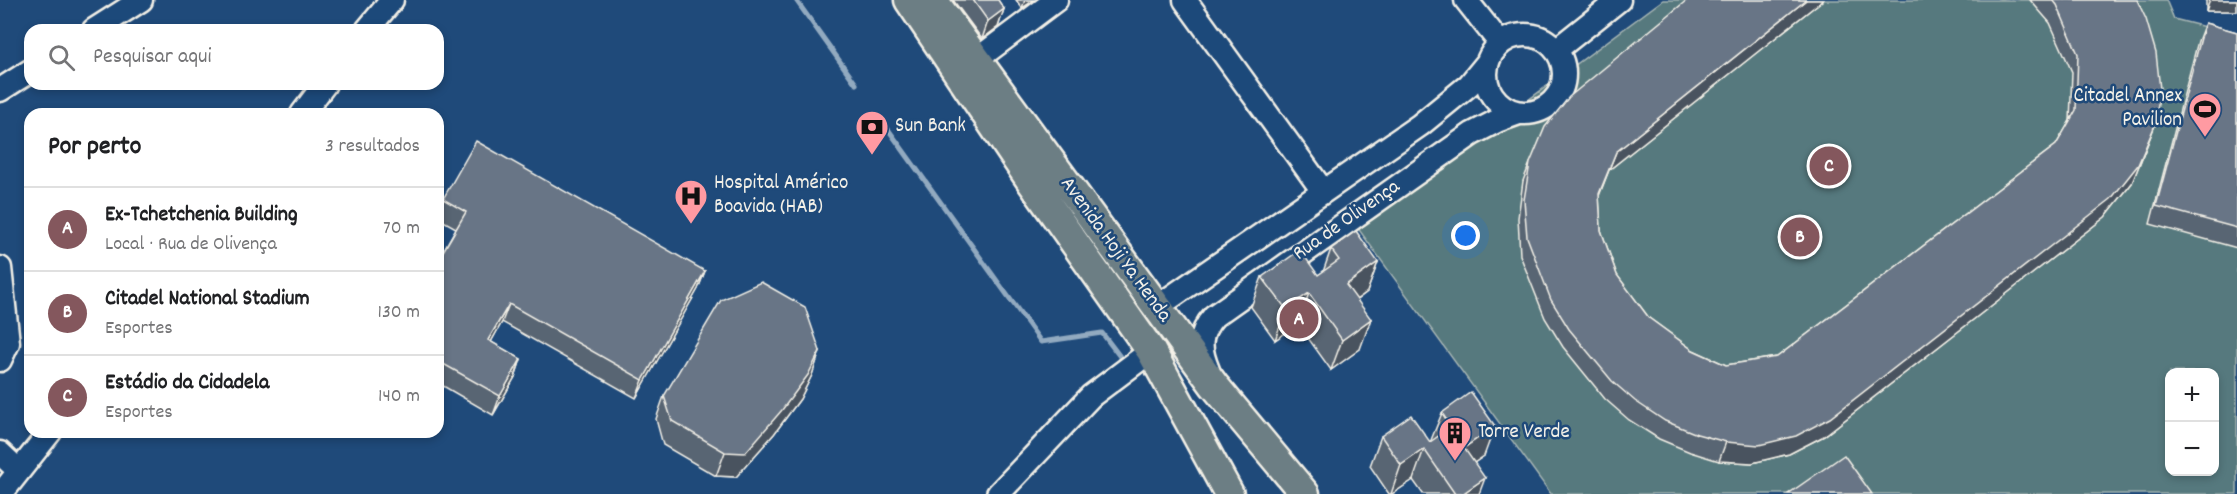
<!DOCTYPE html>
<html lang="pt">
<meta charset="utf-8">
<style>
body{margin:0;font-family:Dekko,sans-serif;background:#f2f2f2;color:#202124}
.controls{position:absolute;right:18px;bottom:18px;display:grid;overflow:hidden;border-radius:12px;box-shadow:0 3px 9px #0003}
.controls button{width:54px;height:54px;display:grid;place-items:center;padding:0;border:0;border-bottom:2px solid #e0e0e0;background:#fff;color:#202124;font:30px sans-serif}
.you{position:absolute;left:1466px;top:236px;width:21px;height:21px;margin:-15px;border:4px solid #fff;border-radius:50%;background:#1a73e8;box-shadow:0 0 0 9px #1a73e833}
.badge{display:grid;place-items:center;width:39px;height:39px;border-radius:50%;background:#84575d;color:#fff;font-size:20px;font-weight:700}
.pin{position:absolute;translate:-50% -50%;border:3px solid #fff;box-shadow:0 2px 6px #0006}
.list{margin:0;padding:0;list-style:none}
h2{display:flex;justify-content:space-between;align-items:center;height:78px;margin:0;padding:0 24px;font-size:26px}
h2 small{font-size:20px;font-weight:400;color:#757577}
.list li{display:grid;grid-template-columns:39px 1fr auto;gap:18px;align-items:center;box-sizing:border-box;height:84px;padding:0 24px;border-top:2px solid #e0e0e0}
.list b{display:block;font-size:22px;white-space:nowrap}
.list p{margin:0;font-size:20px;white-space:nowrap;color:#757577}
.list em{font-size:20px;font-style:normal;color:#757577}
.icon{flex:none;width:33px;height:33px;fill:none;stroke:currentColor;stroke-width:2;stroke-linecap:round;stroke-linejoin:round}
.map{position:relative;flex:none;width:2237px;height:494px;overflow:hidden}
.search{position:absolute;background:#fff;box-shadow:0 3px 9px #0003;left:24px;top:24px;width:420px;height:66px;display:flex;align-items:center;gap:15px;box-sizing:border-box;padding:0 21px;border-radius:18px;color:#757577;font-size:22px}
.panel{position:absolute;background:#fff;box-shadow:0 3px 9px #0003;left:24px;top:108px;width:420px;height:330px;border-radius:18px}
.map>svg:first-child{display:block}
</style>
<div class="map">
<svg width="2237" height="494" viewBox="0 0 2237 494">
<rect width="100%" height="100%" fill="#1f4a7a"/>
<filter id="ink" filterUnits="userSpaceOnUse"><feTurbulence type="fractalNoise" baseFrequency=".0167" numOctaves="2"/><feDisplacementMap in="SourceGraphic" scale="12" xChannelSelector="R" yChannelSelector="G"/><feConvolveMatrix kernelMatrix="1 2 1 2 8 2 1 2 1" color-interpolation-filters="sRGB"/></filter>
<g filter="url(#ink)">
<path fill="#57797e" stroke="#a6b5b3" stroke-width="1.5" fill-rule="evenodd" d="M1663 0H2166L2174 19 2237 35V494H1551L1357 227ZM2170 372H2214V472H2170Z"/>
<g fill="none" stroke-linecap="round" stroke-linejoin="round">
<path stroke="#92aac0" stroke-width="5" d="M796 0 856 84
M885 125 1041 342 1102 333 1121 358"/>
<g stroke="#f4f1e8" stroke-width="27">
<path id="minor" d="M1185 0 1323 191
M1466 0 1500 43
M94 30 141 0
M367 30 392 0
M1486 74a39 39 0 1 1 78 0a39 39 0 1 1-78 0Z
M1556 50 1619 0
M976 60 1056 0
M0 90 30 71
M302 114 325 84
M0 268 8 343 0 360
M1157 307 1420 125 1469 85 1487 63
M1208 370C1199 349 1198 334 1214 316L1472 134 1497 121 1519 113
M0 453 19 471
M1 494 50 432
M998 494 1091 396 1151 351"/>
</g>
<g stroke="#f4f1e8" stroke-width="33">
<path id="major" d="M909 0 1031 181 1151 351 1229 494
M933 0 1214 385 1305 494"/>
</g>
<use href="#minor" stroke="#1f4a7a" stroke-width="22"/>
<use href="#major" stroke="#6c7e84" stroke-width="28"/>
</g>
<path fill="#596573" stroke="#f4f1e8" stroke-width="1.5" d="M953 0H998L1004 9 998 27 982 39Z
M1016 0H1034L1022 8Z
M1687 0H1823L1609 170 1599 196 1601 230 1617 275 1649 318 1693 350 1726 365 1777 357 2056 145 2070 121 2072 72 2050 23 2030 0H2137L2155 125 2132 183 2105 217 1824 436 1789 454 1752 463 1719 461 1690 452 1659 439 1629 420 1605 399 1563 347 1545 318 1520 255 1518 218 1523 181 1530 163Z
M2206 0H2237V11H2206Z
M2205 23 2237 32V248L2150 224 2198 41Z
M443 199 705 271 698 289 636 398 502 322 491 342 521 359 515 377 493 415 438 383V260L456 228 438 218V213Z
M1331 249 1378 262 1367 292 1357 300 1360 349 1331 370 1298 324 1275 340 1251 307 1262 277 1318 275 1323 272Z
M820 351 812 375 800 399 774 434 736 477 716 476 663 445 656 419 664 396Z
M1442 413 1484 456 1474 463 1479 494H1423L1413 480 1392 494H1389L1370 466 1381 436 1430 442 1431 440Z"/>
<path fill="#48525e" stroke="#f4f1e8" stroke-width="1.5" d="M1025 0H1034L1022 8Z
M1806 0H1823L1609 170 1592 212 1616 152Z
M2210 0H2237V11H2206Z
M1004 9 998 27 982 39 988 21Z
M2155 125 2132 183 2105 217 1824 436 1789 454 1752 463 1719 461 1726 442Z
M1378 262 1367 292 1335 315 1346 285Z
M705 271 698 289 636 398 643 380Z
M1309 293 1298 324 1275 340 1286 309Z
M509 304 502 322 482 358 488 340Z
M1371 319 1360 349 1331 370 1342 340Z
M820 351 812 375 800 399 774 434 736 477 716 476 725 452Z
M521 359 515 377 493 415 500 396Z
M1495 426 1484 456 1452 478 1464 448Z
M1424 449 1413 480 1392 494H1391L1401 465Z
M1485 478 1479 494H1462Z"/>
<path fill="#677586" stroke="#f4f1e8" stroke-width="1.5" d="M973 0H998L1004 9 988 21Z
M1687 0H1806L1616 152 1599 194 1601 230 1617 275 1649 318 1693 350 1726 365 1777 357 2056 145 2076 110 2078 54 2057 5 2053 0H2137L2146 19 2156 53 2160 89 2155 125 2138 165 2111 199 1830 418 1796 436 1759 445 1726 442 1697 434 1665 421 1635 401 1612 381 1569 329 1551 300 1527 237 1524 200 1530 163 1545 127 1569 97Z
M2205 23 2237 32V228L2156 206Z
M476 141 705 271 643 380 509 304 488 340 521 359 500 396 438 361V260L466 212 443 199Z
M1356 231 1378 262 1346 285 1371 319 1342 340 1309 293 1286 309 1262 277 1300 250 1318 275 1339 260 1331 249Z
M761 282 805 307 820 351 808 375 782 410 745 453 725 452 672 421 664 396 721 300Z
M1471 392 1495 426 1464 448 1485 478 1462 494H1455L1424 449 1401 465 1381 436 1411 415 1430 442 1451 427 1442 413Z
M1844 455 1872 494H1788Z"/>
</g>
<defs>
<g id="stadium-pin" transform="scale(1.725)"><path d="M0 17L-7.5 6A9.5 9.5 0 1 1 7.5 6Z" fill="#ff9aa2" stroke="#1f4a7a"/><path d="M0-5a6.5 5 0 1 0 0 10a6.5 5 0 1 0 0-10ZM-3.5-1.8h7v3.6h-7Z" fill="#111"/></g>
<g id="bank-pin" transform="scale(1.725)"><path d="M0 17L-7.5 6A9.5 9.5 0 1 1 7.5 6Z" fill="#ff9aa2" stroke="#1f4a7a"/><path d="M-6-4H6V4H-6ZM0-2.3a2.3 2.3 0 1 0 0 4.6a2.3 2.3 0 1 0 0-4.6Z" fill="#111"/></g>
<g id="hospital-pin" transform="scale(1.725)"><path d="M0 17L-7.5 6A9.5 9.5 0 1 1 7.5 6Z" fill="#ff9aa2" stroke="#1f4a7a"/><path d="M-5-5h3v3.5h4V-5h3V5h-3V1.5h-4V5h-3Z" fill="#111"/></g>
<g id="building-pin" transform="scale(1.725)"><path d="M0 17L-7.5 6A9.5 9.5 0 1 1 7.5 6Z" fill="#ff9aa2" stroke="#1f4a7a"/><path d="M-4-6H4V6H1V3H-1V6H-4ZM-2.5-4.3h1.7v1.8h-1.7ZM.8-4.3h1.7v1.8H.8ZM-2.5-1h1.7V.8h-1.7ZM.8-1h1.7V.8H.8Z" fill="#111"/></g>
</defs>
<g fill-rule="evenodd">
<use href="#stadium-pin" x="2205" y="109"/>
<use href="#bank-pin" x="872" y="127"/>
<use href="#hospital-pin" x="691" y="196"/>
<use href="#building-pin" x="1455" y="433"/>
</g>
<g text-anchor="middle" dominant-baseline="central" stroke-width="5" stroke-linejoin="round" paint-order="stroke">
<g font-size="21" fill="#f4f1e8" stroke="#1f4a7a" text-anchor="start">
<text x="2182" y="97" text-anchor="end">Citadel Annex<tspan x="2182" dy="24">Pavilion</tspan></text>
<text x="895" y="127">Sun Bank</text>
<text x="714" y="184">Hospital Américo<tspan x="714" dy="24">Boavida (HAB)</tspan></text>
<text x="1478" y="433">Torre Verde</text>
</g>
<g font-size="21" fill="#f4f1e8" stroke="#1f4a7a">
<text transform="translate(1347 221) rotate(-35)">Rua de Olivença</text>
<text transform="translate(1115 250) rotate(54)">Avenida Hoji Ya Henda</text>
</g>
</g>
</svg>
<div class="controls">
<button>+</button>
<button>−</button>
</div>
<div class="you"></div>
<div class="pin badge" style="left:1299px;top:319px">A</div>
<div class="pin badge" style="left:1800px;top:237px">B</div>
<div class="pin badge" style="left:1829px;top:166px">C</div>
<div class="search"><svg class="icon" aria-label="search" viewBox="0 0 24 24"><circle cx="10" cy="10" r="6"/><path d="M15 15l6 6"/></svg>Pesquisar aqui</div>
<section class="panel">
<h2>Por perto<small>3 resultados</small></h2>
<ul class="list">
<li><span class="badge">A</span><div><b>Ex-Tchetchenia Building</b><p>Local · Rua de Olivença</p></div><em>70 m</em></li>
<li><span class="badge">B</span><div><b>Citadel National Stadium</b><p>Esportes</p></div><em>130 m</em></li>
<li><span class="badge">C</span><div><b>Estádio da Cidadela</b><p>Esportes</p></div><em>140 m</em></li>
</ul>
</section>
</div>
